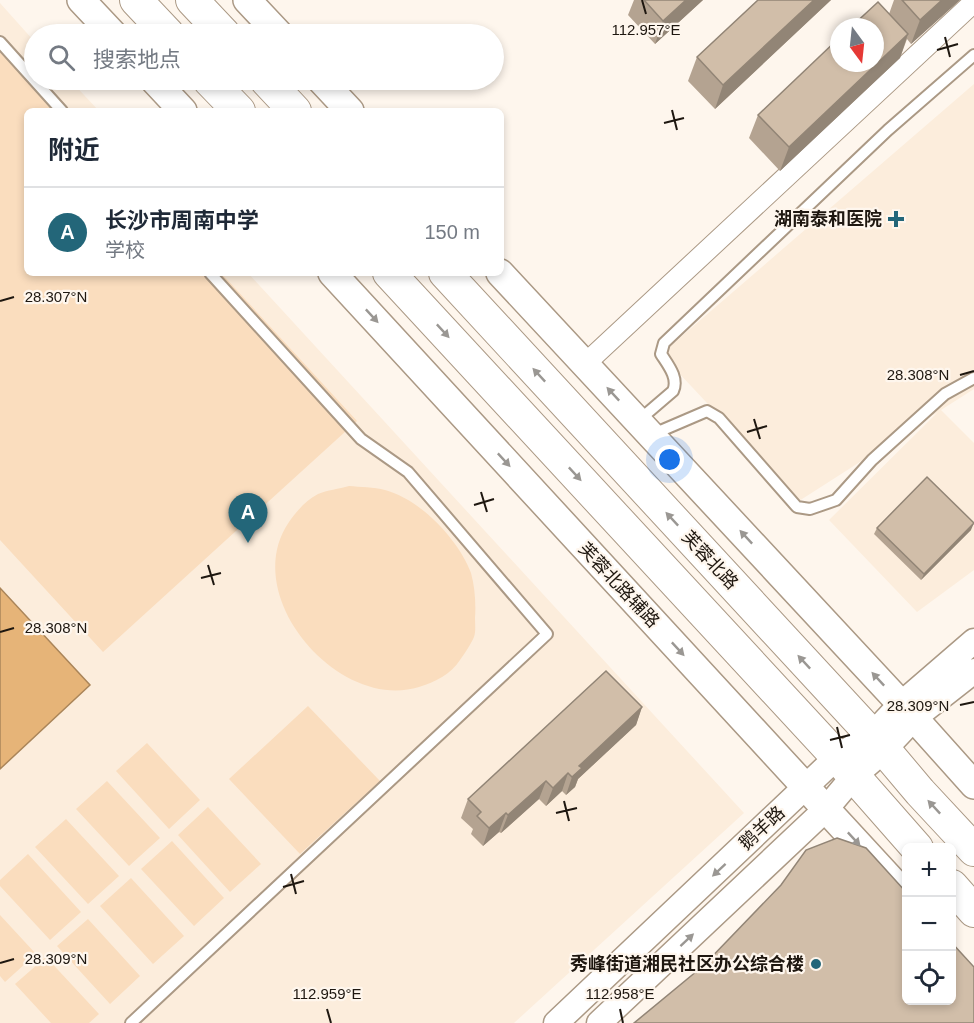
<!DOCTYPE html>
<html lang="zh">
<meta charset="utf-8">
<style>
body{margin:0;font-family:Helvetica,"Noto Sans SC",sans-serif;background:#f2f2f3;color:#1f2937}
.controls{position:absolute;right:18px;bottom:18px;display:grid;overflow:hidden;border-radius:9px;box-shadow:0 3px 9px #0003}
.controls button{width:54px;height:54px;display:grid;place-items:center;padding:0;border:0;border-bottom:2px solid #e0e1e3;background:#fff;color:#1f2937;font:30px sans-serif}
.compass{position:absolute;left:830px;top:18px;width:54px;height:54px;border-radius:50%;background:#fff;box-shadow:0 3px 9px #0003;rotate:165deg}
.you{position:absolute;left:670px;top:460px;width:21px;height:21px;margin:-15px;border:4px solid #fff;border-radius:50%;background:#1a73e8;box-shadow:0 0 0 9px #1a73e833}
.badge{display:grid;place-items:center;width:39px;height:39px;border-radius:50%;background:#236679;color:#fff;font-size:20px;font-weight:700}
.pin{position:absolute;translate:-50% -50px;filter:drop-shadow(0 2px 3px #0008)}
.pin::after{content:'';position:absolute;top:32px;width:21px;height:18px;background:inherit;clip-path:polygon(0 0,100% 0,50% 100%)}
.list{margin:0;padding:0;list-style:none}
h2{display:flex;justify-content:space-between;align-items:center;height:78px;margin:0;padding:0 24px;font-size:26px}
h2 small{font-size:20px;font-weight:400;color:#747a83}
.list li{display:grid;grid-template-columns:39px 1fr auto;gap:18px;align-items:center;box-sizing:border-box;height:90px;padding:0 24px;border-top:2px solid #e0e1e3}
.list b{display:block;font-size:22px;white-space:nowrap}
.list p{margin:0;font-size:20px;white-space:nowrap;color:#747a83}
.list em{font-size:20px;font-style:normal;color:#747a83}
.icon{flex:none;width:33px;height:33px;fill:none;stroke:currentColor;stroke-width:2;stroke-linecap:round;stroke-linejoin:round}
.map{position:relative;flex:none;width:974px;height:1023px;overflow:hidden}
.search{position:absolute;background:#fff;box-shadow:0 3px 9px #0003;left:24px;top:24px;width:480px;height:66px;display:flex;align-items:center;gap:15px;box-sizing:border-box;padding:0 21px;border-radius:33px;color:#747a83;font-size:22px}
.panel{position:absolute;background:#fff;box-shadow:0 3px 9px #0003;left:24px;top:108px;width:480px;height:168px;border-radius:9px}
.map>svg:first-child{display:block}
</style>
<div class="map">
<svg width="974" height="1023" viewBox="0 0 974 1023">
<rect width="100%" height="100%" fill="#fef6ed"/>
<path fill="#fceddc" d="M0 3 34 41V80H70L99 111H27V273H248L744 813 514 1023H0Z
M974 84V389L941 410 974 443V570L917 612 829 520 938 412 799 501 661 354Z"/>
<path fill="#faddbe" d="M0 35 34 72V80H42L71 111H27V273H221L357 421 103 652 0 540Z
M349 486C360 487 374 487 385 490 420 499 459 540 471 573 475 587 476 605 475 618 475 624 476 631 474 637 471 644 465 653 460 660 451 674 435 682 419 687 339 712 238 596 289 522 296 512 306 500 318 494 327 490 339 489 349 486Z
M308 706 380 781 300 854 229 779Z
M147 743 200 800 169 829 116 771Z
M107 781 160 838 129 866 76 809Z
M208 807 261 864 230 892 178 835Z
M66 819 119 876 88 904 35 847Z
M172 841 224 898 194 926 141 869Z
M28 854 81 912 50 940 0 886V880Z
M131 878 184 936 153 964 100 906Z
M0 915 36 954 5 982 0 976Z
M88 919 140 976 110 1004 57 946Z
M46 957 99 1014 89 1023H51L15 984Z"/>
<path fill="#e6b478" stroke="#aa8559" stroke-width="1.5" d="M0 588 90 685 0 769Z"/>
<g fill="none" stroke-linecap="round" stroke-linejoin="round">
<g stroke="#ab9985" stroke-width="14">
<path id="service" d="M0 42 62 111
M638 421 673 391C679 378 668 365 661 354L664 343 888 130 974 55
M651 435 707 411 719 418 797 507 810 509 836 500 872 460 945 394 974 378
M131 1023 547 634 408 472 361 439 210 273"/>
</g>
<g stroke="#ab9985" stroke-width="22">
<path id="minor" d="M585 364 974 2"/>
</g>
<g stroke="#ab9985" stroke-width="27">
<path id="tertiary" d="M556 1023 837 757 872 735 901 704 974 641
M599 1023 826 809 853 777 883 751 914 718 974 671"/>
</g>
<g stroke="#ab9985" stroke-width="30">
<path id="secondary" d="M81 0 113 34
M247 0 279 34
M154 80 183 111
M321 80 350 111
M332 273 906 896
M500 273 914 718 974 785"/>
</g>
<g stroke="#ab9985" stroke-width="34">
<path id="primary" d="M136 0 168 34
M192 0 224 34
M209 80 239 111
M266 80 295 111
M389 273 837 757 917 848
M445 273 872 735 920 792 974 850
M952 886 974 911"/>
</g>
<use href="#service" stroke="#fff" stroke-width="10"/>
<use href="#minor" stroke="#fff" stroke-width="20"/>
<use href="#tertiary" stroke="#fff" stroke-width="24"/>
<use href="#secondary" stroke="#fff" stroke-width="27"/>
<use href="#primary" stroke="#fff" stroke-width="32"/>
</g>
<path fill="#b4a391" d="M634 0H703L655 44 628 15Z
M758 0H831L715 109 688 81 697 57Z
M894 0H960L911 44 907 39 900 58 780 171 749 138 758 115 889 14Z
M877 528 971 530 921 580 874 534Z
M642 707 636 725 578 779 575 787 566 795 562 791 546 806 539 799 501 833 499 832 483 846 471 834 473 829 461 818 468 799Z"/>
<path fill="#928576" d="M686 0H703L655 44 663 21Z
M814 0H831L715 109 723 85Z
M942 0H960L911 44 920 20Z
M908 34 900 58 780 171 789 147Z
M974 523 971 530 921 580 924 574Z
M642 707 636 725 578 779 575 787 566 795 572 777 579 766Z
M568 773 562 791 546 806 553 788Z
M546 781 539 799 501 833 508 815Z
M506 813 499 832 483 846 489 828Z"/>
<path fill="#d1bea9" stroke="#928576" stroke-width="1.5" d="M644 0H686L663 21Z
M758 0H814L723 85 697 57Z
M902 0H942L920 20Z
M878 2 908 34 789 147 758 115 839 38V63H875V27H851Z
M927 477 974 523 924 574 877 528Z
M606 671 642 707 579 766 582 768 572 777 568 773 553 788 546 781 508 815 506 813 489 828 477 816 481 812 468 799Z
M837 838 866 848 906 892V1000H951V942L974 967V1023H634L703 966 781 885 806 850Z"/>
<defs><path id="oneway-solid" d="M-6-.8H1V-3.2L6.5 0L1 3.2V.8H-6Z" transform="scale(1.5)"/></defs>
<g fill="#9a9793">
<use href="#oneway-solid" transform="translate(372 316) rotate(47)"/>
<use href="#oneway-solid" transform="translate(443 331) rotate(47)"/>
<use href="#oneway-solid" transform="translate(539 375) rotate(-133)"/>
<use href="#oneway-solid" transform="translate(613 394) rotate(-133)"/>
<use href="#oneway-solid" transform="translate(504 460) rotate(47)"/>
<use href="#oneway-solid" transform="translate(575 474) rotate(47)"/>
<use href="#oneway-solid" transform="translate(672 519) rotate(-133)"/>
<use href="#oneway-solid" transform="translate(746 537) rotate(-133)"/>
<use href="#oneway-solid" transform="translate(678 649) rotate(47)"/>
<use href="#oneway-solid" transform="translate(804 662) rotate(-133)"/>
<use href="#oneway-solid" transform="translate(878 679) rotate(-133)"/>
<use href="#oneway-solid" transform="translate(934 807) rotate(-133)"/>
<use href="#oneway-solid" transform="translate(854 839) rotate(47)"/>
<use href="#oneway-solid" transform="translate(719 870) rotate(137)"/>
<use href="#oneway-solid" transform="translate(687 940) rotate(-43)"/>
</g>
<path fill="none" stroke="#1e1710" stroke-width="2" d="M642 0 646 14M945 37 950 57M937 50 958 44M672 110 677 130M664 123 684 118M0 301 14 297M960 375 974 371M754 419 760 439M747 432 767 426M481 492 487 512M474 505 494 499M208 565 214 585M201 578 221 573M0 632 14 628M960 705 974 702M837 727 842 748M830 740 850 735M564 801 569 821M556 813 577 808M291 874 296 894M283 887 304 881M0 963 14 959M327 1009 331 1023M620 1009 623 1023"/>
<g fill="#236679" stroke="#fef6ed" stroke-width="2">
<path d="M893 210h6v6h6v6h-6v6h-6v-6h-6v-6h6z"/>
<circle cx="816" cy="964" r="6"/>
</g>
<g text-anchor="middle" dominant-baseline="central" stroke-width="4.5" stroke-linejoin="round" paint-order="stroke">
<g font-size="18" font-weight="bold" fill="#1e1710" stroke="#fef6ed" text-anchor="end">
<text x="882" y="219">湖南泰和医院</text>
<text x="804" y="964">秀峰街道湘民社区办公综合楼</text>
</g>
<g font-size="18" fill="#1e1710" stroke="#fef6ed">
<text transform="translate(710 560) rotate(47)">芙蓉北路</text>
<text transform="translate(619 585) rotate(47)">芙蓉北路辅路</text>
<text transform="translate(762 828) rotate(-43)">鹅羊路</text>
</g>
</g>
<g font-size="15" text-anchor="middle" fill="#1e1710" stroke="#fef6ed" stroke-width="4.5" stroke-linejoin="round" paint-order="stroke">
<text x="646" y="35">112.957°E</text>
<text x="56" y="302">28.307°N</text>
<text x="918" y="380">28.308°N</text>
<text x="56" y="633">28.308°N</text>
<text x="918" y="711">28.309°N</text>
<text x="56" y="964">28.309°N</text>
<text x="327" y="999">112.959°E</text>
<text x="620" y="999">112.958°E</text>
</g>
</svg>
<div class="controls">
<button>+</button>
<button>−</button>
<button><svg class="icon" aria-label="locate" viewBox="0 0 24 24"><circle cx="12" cy="12" r="6"/><path d="M12 2v4M12 18v4M2 12h4M18 12h4"/></svg></button>
</div>
<svg class="compass" viewBox="-18 -18 36 36"><path d="M0-13l5 13h-10z" fill="#e53935"/><path d="M0 13l5-13h-10z" fill="#747a83"/></svg>
<div class="you"></div>
<div class="pin badge" style="left:248px;top:543px">A</div>
<div class="search"><svg class="icon" aria-label="search" viewBox="0 0 24 24"><circle cx="10" cy="10" r="6"/><path d="M15 15l6 6"/></svg>搜索地点</div>
<section class="panel">
<h2>附近<small></small></h2>
<ul class="list">
<li><span class="badge">A</span><div><b>长沙市周南中学</b><p>学校</p></div><em>150 m</em></li>
</ul>
</section>
</div>
